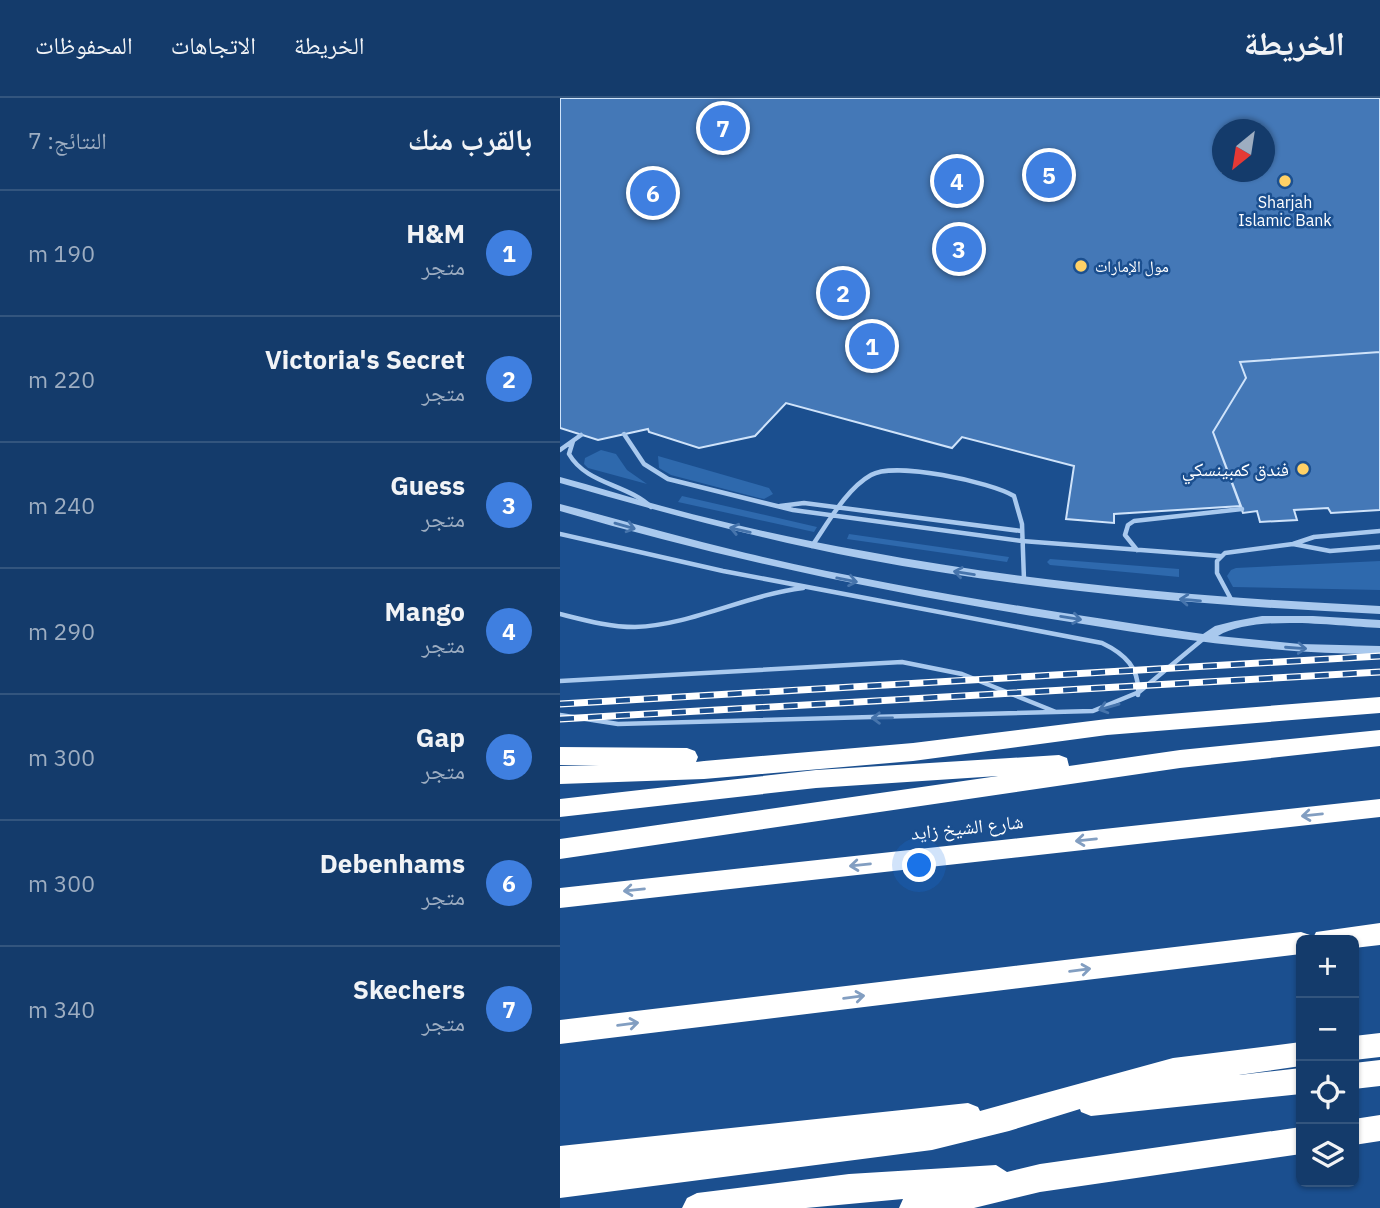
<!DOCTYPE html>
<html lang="ar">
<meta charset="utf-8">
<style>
body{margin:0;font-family:"IBM Plex Sans","Noto Naskh Arabic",sans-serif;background:#1d4271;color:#f1f3f6;direction:rtl}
.controls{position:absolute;right:21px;bottom:21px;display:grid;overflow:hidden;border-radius:10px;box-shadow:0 2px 5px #0004}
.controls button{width:63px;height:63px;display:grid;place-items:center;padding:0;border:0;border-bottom:2px solid #33557e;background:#143b6b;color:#f1f3f6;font:35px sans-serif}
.compass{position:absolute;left:652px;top:21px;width:63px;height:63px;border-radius:50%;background:#143b6b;box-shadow:0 2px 5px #0004;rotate:210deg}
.you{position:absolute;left:360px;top:768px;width:24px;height:24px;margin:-18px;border:5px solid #fff;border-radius:50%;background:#1a73e8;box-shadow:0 0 0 10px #1a73e833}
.badge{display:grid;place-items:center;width:46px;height:46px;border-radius:50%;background:#ffd166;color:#fff;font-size:23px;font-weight:700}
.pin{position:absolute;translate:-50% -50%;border:4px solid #fff;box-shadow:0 2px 7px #0006}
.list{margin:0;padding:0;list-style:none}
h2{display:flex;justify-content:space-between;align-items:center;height:91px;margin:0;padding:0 28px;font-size:30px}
h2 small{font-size:23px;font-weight:400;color:#9dadc1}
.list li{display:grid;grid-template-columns:46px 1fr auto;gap:21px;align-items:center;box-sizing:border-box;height:126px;padding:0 28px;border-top:2px solid #33557e}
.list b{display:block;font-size:26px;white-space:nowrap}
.list p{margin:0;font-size:23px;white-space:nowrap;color:#9dadc1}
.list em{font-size:23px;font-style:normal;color:#9dadc1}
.icon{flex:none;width:38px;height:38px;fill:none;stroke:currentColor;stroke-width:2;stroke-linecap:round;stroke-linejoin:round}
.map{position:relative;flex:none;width:820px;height:1110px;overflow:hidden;direction:ltr}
header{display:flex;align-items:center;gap:42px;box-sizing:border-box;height:98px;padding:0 35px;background:#143b6b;border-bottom:2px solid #33557e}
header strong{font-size:33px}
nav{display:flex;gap:38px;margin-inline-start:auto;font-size:24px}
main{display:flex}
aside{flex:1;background:#143b6b}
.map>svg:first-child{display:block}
</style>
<header>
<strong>الخريطة</strong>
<nav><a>الخريطة</a><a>الاتجاهات</a><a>المحفوظات</a></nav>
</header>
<main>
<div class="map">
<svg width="820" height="1110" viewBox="0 0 820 1110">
<rect width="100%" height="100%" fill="#1b4f8f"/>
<path fill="#2e69ad" d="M41 352 56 356 67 372 87 386 28 370 24 366 25 360Z
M98 358 209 390 213 396 204 401 199 400 111 377 99 370Z
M122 398 257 429 254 434 118 404Z
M289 436 449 459 447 464 287 441Z
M490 461 619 471V479L490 467 487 464Z
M820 463V492L673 489 667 478 671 472 676 470Z"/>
<path fill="#4478b7" stroke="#cfe3fa" stroke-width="2" fill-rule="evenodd" d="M0 0H820V254L680 264 686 280 653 334 681 408 554 416V425L506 421 514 368 402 339 392 350 226 305 195 338 139 350 89 334 88 331 38 342 0 330ZM662 32H704V74H662Z
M820 254V412L771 415 768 410 734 412 737 422 700 424 697 413 683 415 653 334 686 280 680 264Z"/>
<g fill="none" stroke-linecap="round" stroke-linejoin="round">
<path stroke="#a9c9ee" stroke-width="4.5" d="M64 336 84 366 108 381 233 412 462 443 660 458
M13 343 9 356C26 386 67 386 91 409
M0 352 21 337
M220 408 244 405 461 433
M0 436 163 473 542 545C565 556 580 570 578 597
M733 446 770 453 820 449
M252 448C268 425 286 391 311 377 334 363 431 384 454 398L462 426 464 482
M577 452 565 437 568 427 574 423 682 411
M672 503 657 475V463L665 455 733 446 754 439 820 433
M0 516C24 522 49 529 75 529 132 527 186 497 243 490
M0 583 342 564 402 576 496 614
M0 617 58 626 533 613 579 594 643 541"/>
<path fill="#a9c9ee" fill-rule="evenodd" d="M0 379C34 388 68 399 102 408 168 426 236 441 304 453 474 485 647 500 820 508V516C647 508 474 493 304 461 201 441 100 414 0 385Z
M0 406C62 422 123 440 186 455 329 489 476 511 622 533L643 536 655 528 675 523 702 518H753L820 522V530C778 528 694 516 658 538L740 546 820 548V556C706 556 596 538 485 520 321 493 159 460 0 413Z"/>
<path fill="#fff" fill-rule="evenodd" d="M820 599V615L547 637 353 663 144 681 0 686V668L39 667H0V649L127 650 135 653 138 659 136 664 144 663 353 645 547 621Z
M820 632V648L620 670 0 761V741L438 678 256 690 0 719V701L256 672 499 657 507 660 509 668 620 652Z
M820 701V719L0 810V790Z
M820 825V847L794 850V842H752L756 834Z
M741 834 750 837 752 842H741V856L0 946V922Z
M820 935V959L794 962V938Z
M741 944V968L679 977 741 970V996L531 1018 521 1014 520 1011 449 1033 372 1052 0 1100V1048L408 1005 418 1009 420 1013 613 960Z
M820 962V988L794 991V965Z
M820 1017V1043L794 1047V1021Z
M741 1029V1056L480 1094 414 1110H339L343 1101 246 1110H122L127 1100 137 1095 289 1076 436 1067 447 1074 480 1066Z"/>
<g stroke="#fff" stroke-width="7">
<path id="rail" d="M0 606 820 558
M0 621 820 574"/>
</g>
<use href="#rail" stroke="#1b4f8f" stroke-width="4.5" stroke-dasharray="14" stroke-linecap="butt"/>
</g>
<defs><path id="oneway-shaft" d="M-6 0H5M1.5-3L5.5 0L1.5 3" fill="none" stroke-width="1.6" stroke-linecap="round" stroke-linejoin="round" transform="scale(1.75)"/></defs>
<g stroke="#4674ac">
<use href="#oneway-shaft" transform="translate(65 428) rotate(16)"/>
<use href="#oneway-shaft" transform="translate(180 432) rotate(-167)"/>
<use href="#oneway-shaft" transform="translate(404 475) rotate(-171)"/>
<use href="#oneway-shaft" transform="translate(287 482) rotate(11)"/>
<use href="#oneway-shaft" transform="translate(630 502) rotate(-175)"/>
<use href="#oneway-shaft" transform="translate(511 520) rotate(9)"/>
<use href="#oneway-shaft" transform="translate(736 550) rotate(4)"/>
<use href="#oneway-shaft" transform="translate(549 609) rotate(164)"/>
<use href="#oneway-shaft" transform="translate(322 620) rotate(179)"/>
</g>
<g stroke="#829ec1">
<use href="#oneway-shaft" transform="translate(752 717) rotate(174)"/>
<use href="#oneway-shaft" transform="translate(526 742) rotate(174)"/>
<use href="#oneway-shaft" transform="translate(300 767) rotate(174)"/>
<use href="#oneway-shaft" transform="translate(74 792) rotate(174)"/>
<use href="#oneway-shaft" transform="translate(520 872) rotate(-7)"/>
<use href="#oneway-shaft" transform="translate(294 899) rotate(-7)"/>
<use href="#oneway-shaft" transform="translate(68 926) rotate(-7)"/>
</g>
<g fill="#ffd166" stroke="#1b4f8f" stroke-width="2.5">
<circle cx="725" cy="83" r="7"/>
<circle cx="521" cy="168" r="7"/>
<circle cx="743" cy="371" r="7"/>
</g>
<g text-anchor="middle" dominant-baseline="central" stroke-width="5" stroke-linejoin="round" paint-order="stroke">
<g font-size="16" fill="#fff" stroke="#1b4f8f">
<text x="725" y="104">Sharjah<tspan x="725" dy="18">Islamic Bank</tspan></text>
<text x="535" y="168" text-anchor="start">مول الإمارات</text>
</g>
<g font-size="19" fill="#fff" stroke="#1b4f8f" text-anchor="end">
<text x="729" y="371">فندق كمبينسكي</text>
</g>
<g font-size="19" fill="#fff" stroke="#1b4f8f">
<text transform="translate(407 729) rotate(-6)">شارع الشيخ زايد</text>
</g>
</g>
</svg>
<div class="controls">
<button>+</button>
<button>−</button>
<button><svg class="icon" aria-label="locate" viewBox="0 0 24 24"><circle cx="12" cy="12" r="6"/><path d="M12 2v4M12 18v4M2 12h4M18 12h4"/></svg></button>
<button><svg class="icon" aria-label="layers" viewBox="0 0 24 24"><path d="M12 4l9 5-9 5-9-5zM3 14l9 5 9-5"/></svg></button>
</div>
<svg class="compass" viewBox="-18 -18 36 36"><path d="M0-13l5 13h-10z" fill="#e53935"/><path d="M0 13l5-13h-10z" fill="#9dadc1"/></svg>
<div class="you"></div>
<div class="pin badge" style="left:312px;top:248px;background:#3f7fe0">1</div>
<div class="pin badge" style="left:283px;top:195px;background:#3f7fe0">2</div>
<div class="pin badge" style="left:399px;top:151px;background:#3f7fe0">3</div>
<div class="pin badge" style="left:397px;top:83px;background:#3f7fe0">4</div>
<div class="pin badge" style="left:489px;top:77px;background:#3f7fe0">5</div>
<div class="pin badge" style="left:93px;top:95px;background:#3f7fe0">6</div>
<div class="pin badge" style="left:163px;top:30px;background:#3f7fe0">7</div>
</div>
<aside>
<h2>بالقرب منك<small>النتائج: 7</small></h2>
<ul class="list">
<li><span class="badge" style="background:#3f7fe0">1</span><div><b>H&amp;M</b><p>متجر</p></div><em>190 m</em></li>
<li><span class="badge" style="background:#3f7fe0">2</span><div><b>Victoria's Secret</b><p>متجر</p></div><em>220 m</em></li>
<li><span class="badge" style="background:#3f7fe0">3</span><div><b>Guess</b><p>متجر</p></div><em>240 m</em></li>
<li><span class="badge" style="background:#3f7fe0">4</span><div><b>Mango</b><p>متجر</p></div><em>290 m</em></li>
<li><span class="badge" style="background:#3f7fe0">5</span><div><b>Gap</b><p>متجر</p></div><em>300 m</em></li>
<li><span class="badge" style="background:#3f7fe0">6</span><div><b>Debenhams</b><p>متجر</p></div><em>300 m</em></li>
<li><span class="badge" style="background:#3f7fe0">7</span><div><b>Skechers</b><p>متجر</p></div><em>340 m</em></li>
</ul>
</aside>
</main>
